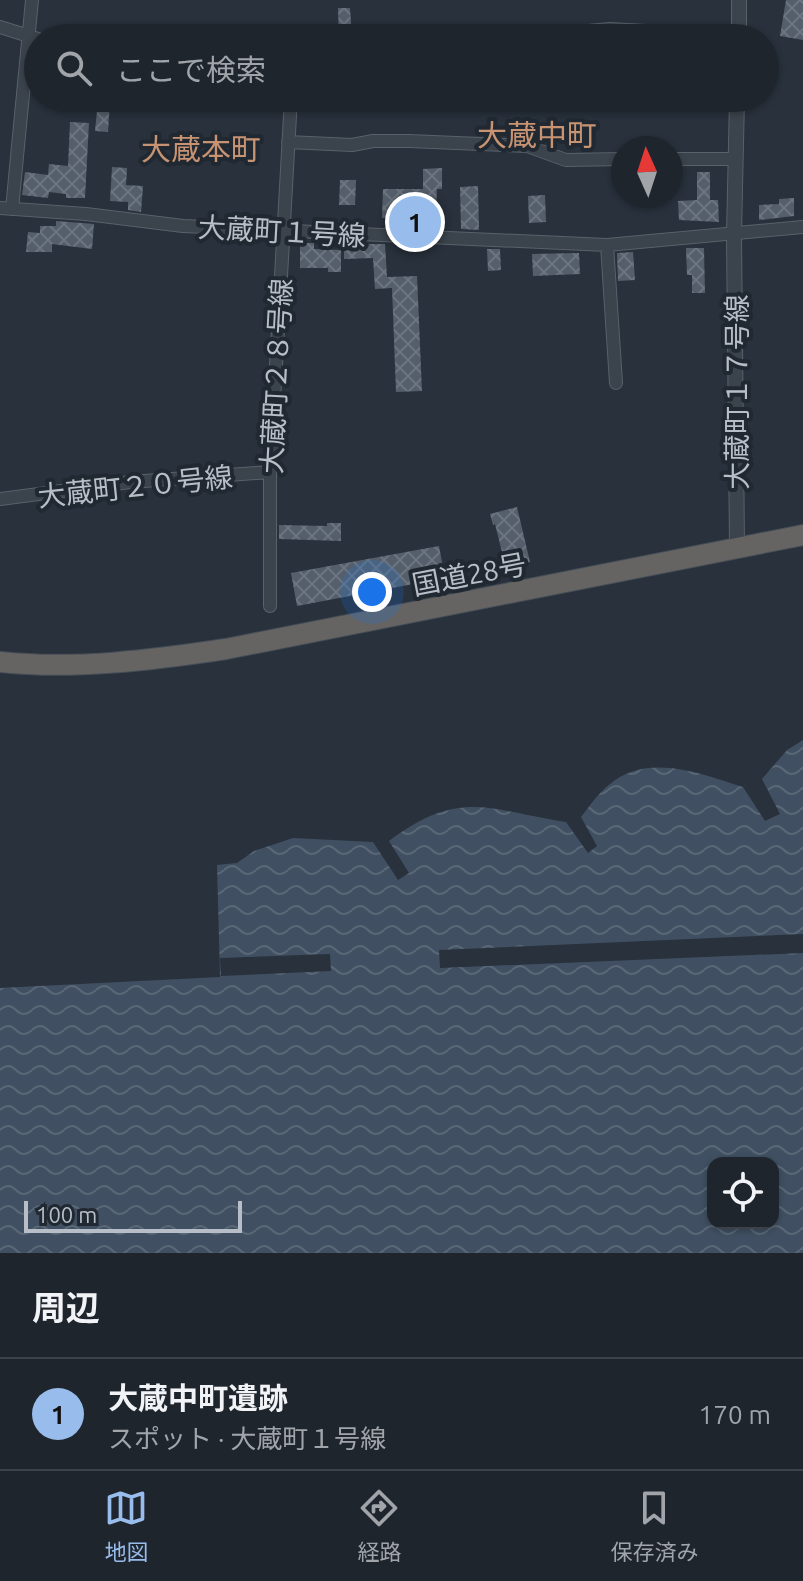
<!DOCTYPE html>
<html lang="ja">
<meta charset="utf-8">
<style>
body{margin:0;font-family:Ubuntu,"Noto Sans JP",sans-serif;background:#262d35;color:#f1f3f6}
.controls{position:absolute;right:24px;bottom:24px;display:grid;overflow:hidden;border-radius:16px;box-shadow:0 2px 6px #0004}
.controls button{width:72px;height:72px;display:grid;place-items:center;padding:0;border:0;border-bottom:2px solid #3c4249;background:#1e252d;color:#f1f3f6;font:40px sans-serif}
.compass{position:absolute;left:611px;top:136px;width:72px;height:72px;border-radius:50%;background:#1e252d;box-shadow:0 2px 6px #0004;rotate:357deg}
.scale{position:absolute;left:24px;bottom:20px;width:218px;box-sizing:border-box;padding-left:8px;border:4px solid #b7bec7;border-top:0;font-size:22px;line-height:28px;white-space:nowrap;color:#b7bec7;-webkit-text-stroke:6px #202831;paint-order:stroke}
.you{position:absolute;left:372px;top:592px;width:28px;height:28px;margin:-20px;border:6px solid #fff;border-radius:50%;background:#1a73e8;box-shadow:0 0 0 12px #1a73e833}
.badge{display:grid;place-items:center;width:52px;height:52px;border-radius:50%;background:#98bceb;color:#111;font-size:26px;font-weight:700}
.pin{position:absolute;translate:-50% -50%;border:4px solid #fff;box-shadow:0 2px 8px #0006}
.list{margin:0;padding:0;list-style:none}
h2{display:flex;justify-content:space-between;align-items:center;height:104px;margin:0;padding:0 32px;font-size:34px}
h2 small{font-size:26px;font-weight:400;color:#a1a5aa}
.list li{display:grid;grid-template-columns:52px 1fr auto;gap:24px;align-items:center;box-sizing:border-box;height:112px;padding:0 32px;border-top:2px solid #3c4249}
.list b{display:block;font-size:30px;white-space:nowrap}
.list p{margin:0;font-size:26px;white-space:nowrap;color:#a1a5aa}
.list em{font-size:26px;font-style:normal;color:#a1a5aa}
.icon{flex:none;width:44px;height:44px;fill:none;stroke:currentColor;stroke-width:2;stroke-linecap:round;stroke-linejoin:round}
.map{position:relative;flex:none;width:803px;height:1253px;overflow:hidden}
.search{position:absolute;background:#1e252d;box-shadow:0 2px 6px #0004;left:24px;right:24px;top:24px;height:88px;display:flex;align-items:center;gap:20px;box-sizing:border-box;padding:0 28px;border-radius:44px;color:#a1a5aa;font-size:30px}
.sheet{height:216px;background:#1e252d}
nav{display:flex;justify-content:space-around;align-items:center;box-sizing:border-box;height:112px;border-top:2px solid #3c4249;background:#1e252d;font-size:22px;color:#a1a5aa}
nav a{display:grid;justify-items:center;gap:4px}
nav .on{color:#98bceb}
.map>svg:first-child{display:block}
</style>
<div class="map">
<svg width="803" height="1253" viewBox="0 0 803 1253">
<defs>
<pattern id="water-waves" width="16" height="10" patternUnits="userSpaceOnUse" patternTransform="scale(2)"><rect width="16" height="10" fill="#405062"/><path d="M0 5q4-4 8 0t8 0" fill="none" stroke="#596777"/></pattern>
<pattern id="building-cross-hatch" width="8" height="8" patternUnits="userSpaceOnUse" patternTransform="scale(2)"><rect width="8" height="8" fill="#555f6b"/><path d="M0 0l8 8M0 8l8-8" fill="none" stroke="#6b747f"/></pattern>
</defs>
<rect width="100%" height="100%" fill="#28313c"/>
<path fill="url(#water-waves)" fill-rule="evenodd" d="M803 740V1253H0V988L220 977 217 865 237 863 254 851 293 838 373 842 398 880 409 873 389 841C460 788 488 810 566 822L588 853 597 846 581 817C590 806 598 793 610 784 648 752 702 774 743 787L765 821 780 814 762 779 787 750ZM713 1163H773V1223H713Z"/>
<path fill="#28313c" d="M803 934V953L440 968 439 950Z
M330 954 331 971 221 976 220 958Z"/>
<path fill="url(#building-cross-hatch)" d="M786 0H803V40L780 36Z
M338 8H350L352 38H339Z
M98 101 110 102 108 132 95 131Z
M70 122 89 123 85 198H66V194L49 192 48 198 22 195 25 172 48 175 49 164 68 166Z
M112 167 127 168 126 185 143 186 141 212 128 210V202L110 201Z
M442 168V189H437L435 228H420L421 223 396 222V218H382L383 189H423V169Z
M697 172H710V200H718L719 222 679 220 678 201 697 200Z
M340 180H356L355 205H339Z
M478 186 479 230 461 229 460 187Z
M545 195 546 222 529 223 528 196Z
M794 198V216L759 220V205L779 204V199Z
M56 221 94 224 92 249 52 244V252H26L28 232 40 233V226H56Z
M300 243H314V249L341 250V272H328V268H300Z
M344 244H385L387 277 417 276 422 391 396 392 392 288 375 289 373 258 344 259Z
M686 248H704L705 293H692V275H687Z
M487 249H500L501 270 488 271Z
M633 252 635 280 618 281 617 253Z
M579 253 580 274 533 276 532 254Z
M517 507 530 562 506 568 495 524 493 525 490 514Z
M327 523H341V541L279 539V525L327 526Z
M439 546 445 578 297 606 291 573Z"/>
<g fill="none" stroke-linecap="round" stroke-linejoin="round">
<g stroke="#59616a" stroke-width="14">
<path id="minor" d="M0 27 38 39
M511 38 610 29 716 35 721 38
M288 142 352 145 373 141H409L527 146 566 160 623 159
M671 159H735
M0 208 86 214 183 226 607 245 803 227
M12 209 32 0
M607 245 616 383
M0 499 130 482 270 472
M270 606V472L291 98"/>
</g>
<g stroke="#59616a" stroke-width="16">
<path id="tertiary" d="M739 0V38
M737 548 734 235 737 98"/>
</g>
<g stroke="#464e57" stroke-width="22">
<path id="trunk" d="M0 662C74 670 153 660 226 649L803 535"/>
</g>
<use href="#minor" stroke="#3b434c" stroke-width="12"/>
<use href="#tertiary" stroke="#3b434c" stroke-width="14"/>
<use href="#trunk" stroke="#656462" stroke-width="20"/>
</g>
<g text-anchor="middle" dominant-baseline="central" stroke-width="8" stroke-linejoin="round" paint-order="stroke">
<g font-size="28" fill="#b7bec7" stroke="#202831">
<text transform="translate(282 231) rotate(3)">大蔵町１号線</text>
<text transform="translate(276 376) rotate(-87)">大蔵町２８号線</text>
<text transform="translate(736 392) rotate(-90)">大蔵町１７号線</text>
<text transform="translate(135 486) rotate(-6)">大蔵町２０号線</text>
<text transform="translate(469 574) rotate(-11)">国道28号</text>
</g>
<g font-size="30" fill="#c79372" stroke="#202831">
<text x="537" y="135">大蔵中町</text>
<text x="201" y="149">大蔵本町</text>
</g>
</g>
</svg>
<div class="controls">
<button><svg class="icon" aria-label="locate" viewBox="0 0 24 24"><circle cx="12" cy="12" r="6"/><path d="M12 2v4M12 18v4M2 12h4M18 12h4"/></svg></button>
</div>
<svg class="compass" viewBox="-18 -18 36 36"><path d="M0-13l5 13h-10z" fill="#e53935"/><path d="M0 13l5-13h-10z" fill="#a1a5aa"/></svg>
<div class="scale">100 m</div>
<div class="you"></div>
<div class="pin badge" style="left:415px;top:222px">1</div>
<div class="search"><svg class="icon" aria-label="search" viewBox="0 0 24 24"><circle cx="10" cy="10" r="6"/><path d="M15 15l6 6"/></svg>ここで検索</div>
</div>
<section class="sheet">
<h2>周辺<small></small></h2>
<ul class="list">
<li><span class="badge">1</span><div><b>大蔵中町遺跡</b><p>スポット · 大蔵町１号線</p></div><em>170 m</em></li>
</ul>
</section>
<nav>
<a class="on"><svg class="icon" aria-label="map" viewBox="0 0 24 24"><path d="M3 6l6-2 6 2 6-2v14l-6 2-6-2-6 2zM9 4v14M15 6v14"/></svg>地図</a>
<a><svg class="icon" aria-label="directions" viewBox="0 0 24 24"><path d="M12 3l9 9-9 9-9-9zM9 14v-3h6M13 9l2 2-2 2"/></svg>経路</a>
<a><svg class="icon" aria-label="saved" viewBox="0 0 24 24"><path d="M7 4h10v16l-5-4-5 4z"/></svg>保存済み</a>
</nav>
